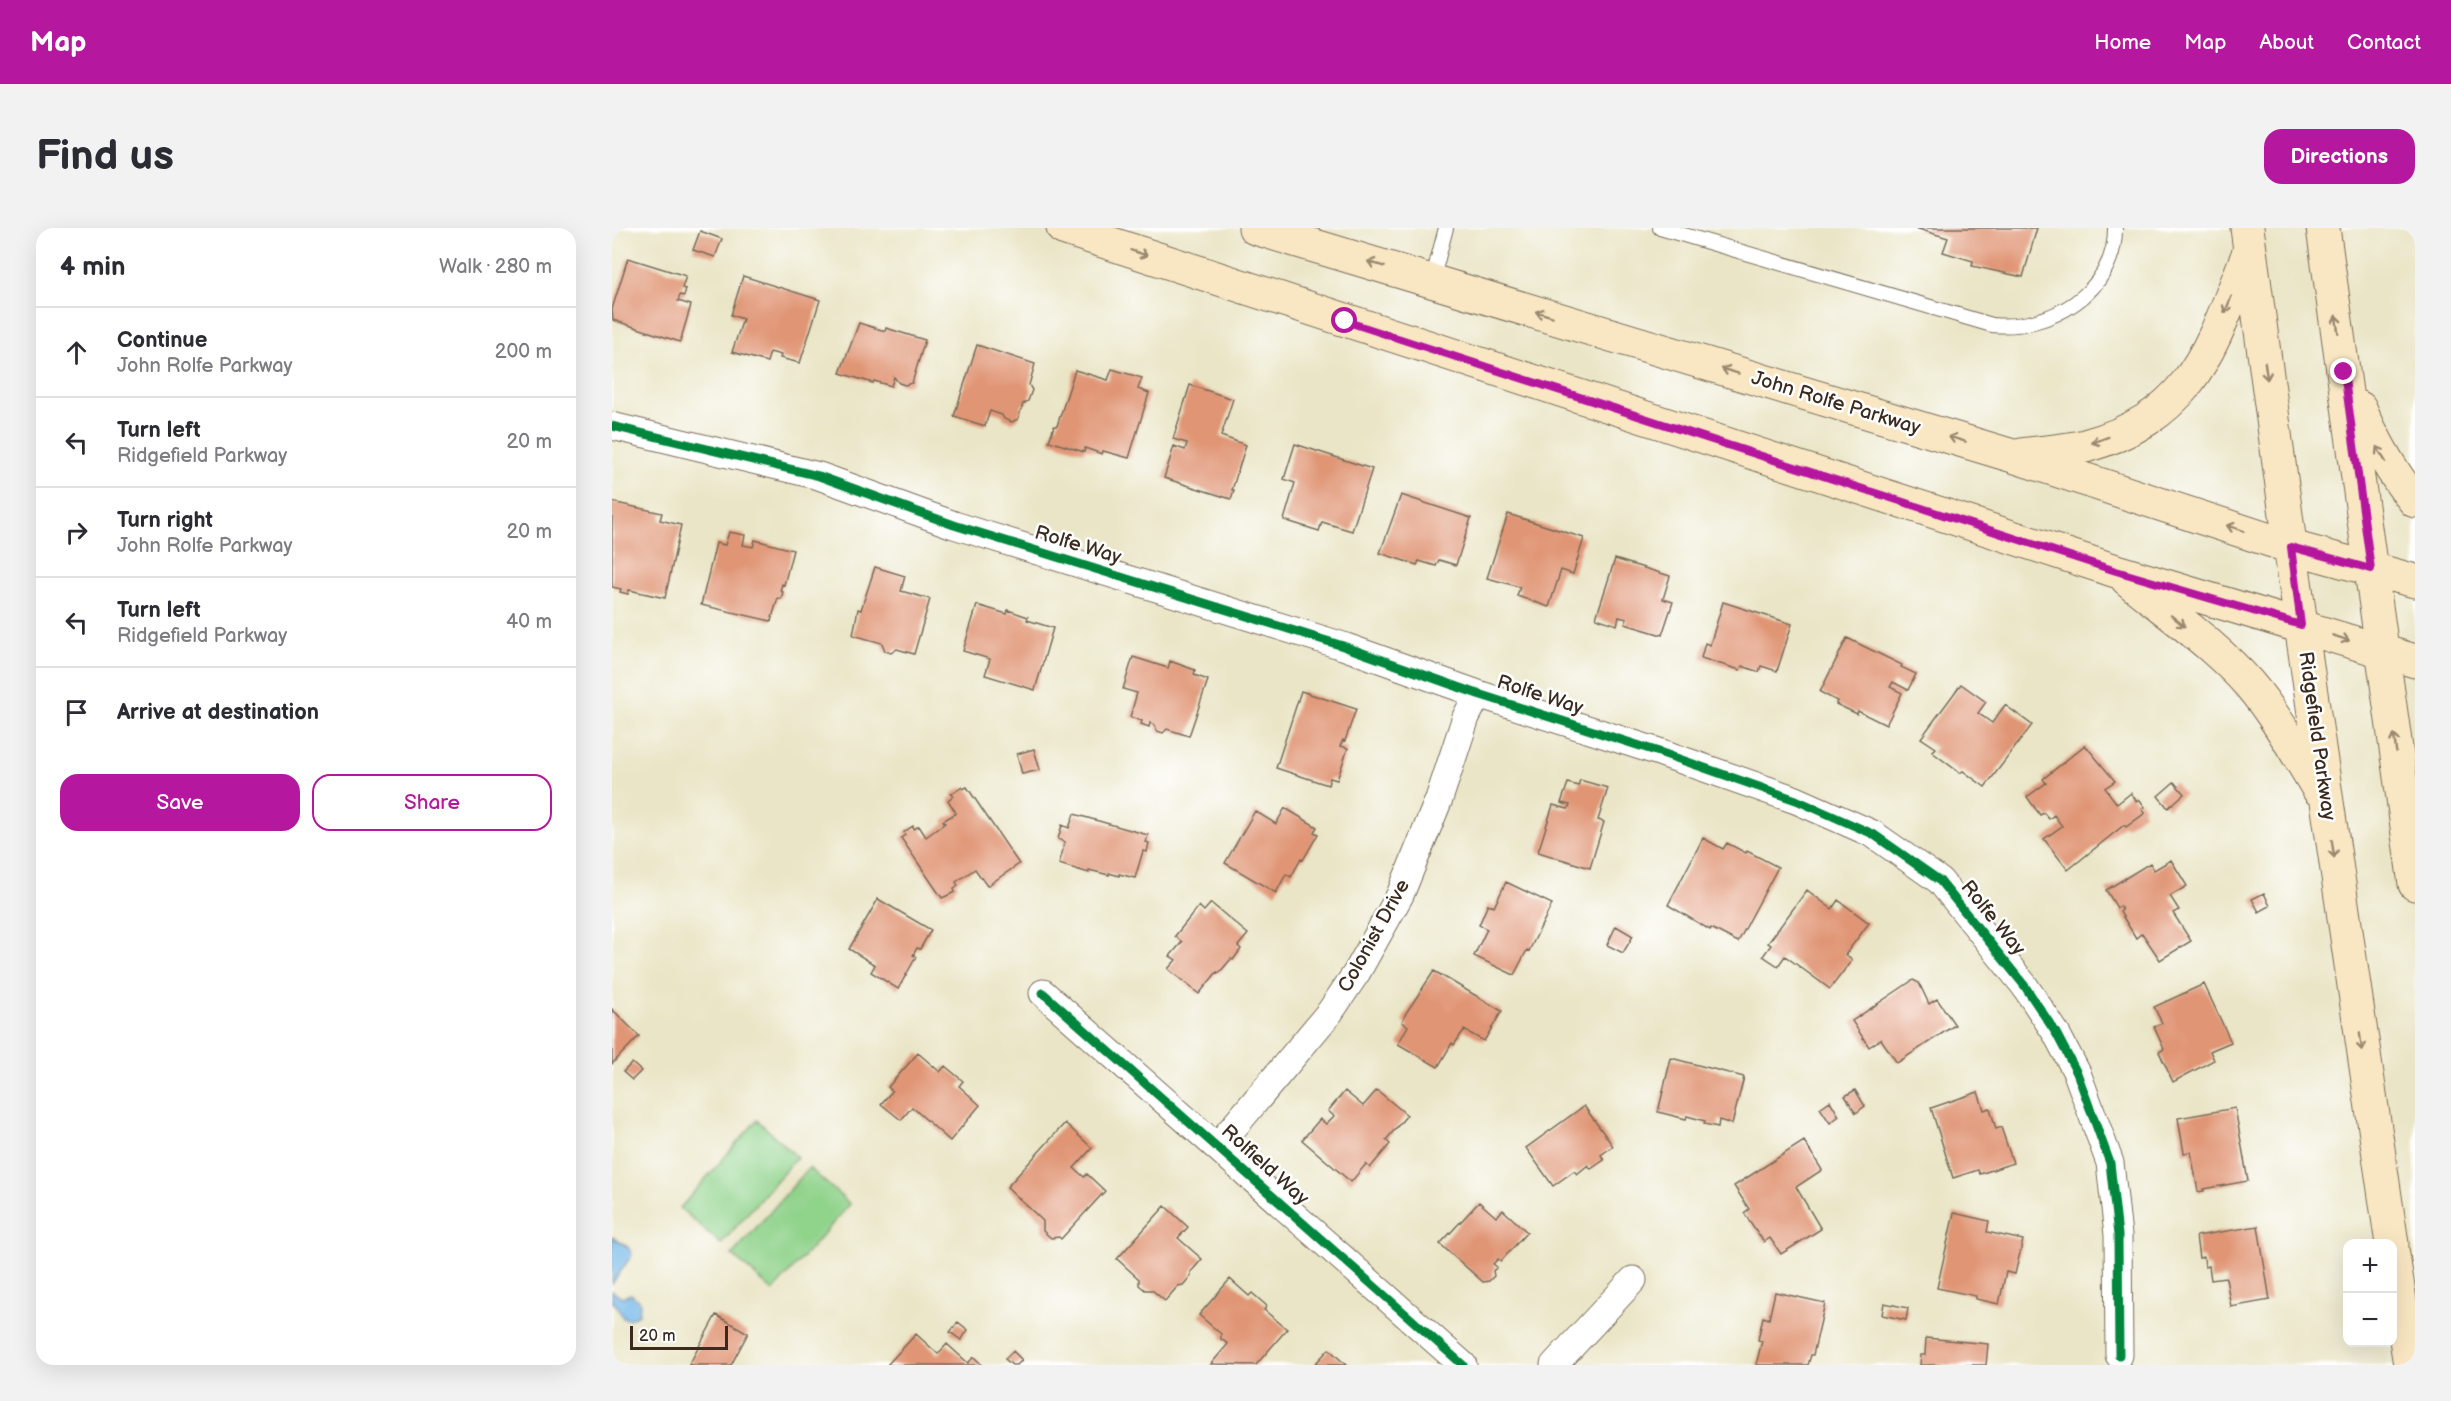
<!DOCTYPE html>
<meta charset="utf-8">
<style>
body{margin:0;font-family:"Balsamiq Sans",sans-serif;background:#f2f2f3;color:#2b2b33}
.controls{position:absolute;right:18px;bottom:18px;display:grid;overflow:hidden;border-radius:12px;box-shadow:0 6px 24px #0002}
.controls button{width:54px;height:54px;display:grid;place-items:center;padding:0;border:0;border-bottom:2px solid #e1e1e2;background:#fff;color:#2b2b33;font:30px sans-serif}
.scale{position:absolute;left:18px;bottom:15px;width:98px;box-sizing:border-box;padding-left:6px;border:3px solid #3b2a1e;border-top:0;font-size:16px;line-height:21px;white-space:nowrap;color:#3b2a1e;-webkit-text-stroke:4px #fff;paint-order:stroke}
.stop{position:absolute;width:18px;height:18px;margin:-14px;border:4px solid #b5179e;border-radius:50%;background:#fff}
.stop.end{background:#b5179e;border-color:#fff;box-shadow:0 2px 6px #0008}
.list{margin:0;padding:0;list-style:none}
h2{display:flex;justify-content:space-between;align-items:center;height:78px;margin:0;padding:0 24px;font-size:26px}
h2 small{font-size:20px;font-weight:400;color:#7c7c81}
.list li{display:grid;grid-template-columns:39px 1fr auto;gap:18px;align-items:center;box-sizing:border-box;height:90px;padding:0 24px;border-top:2px solid #e1e1e2}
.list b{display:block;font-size:22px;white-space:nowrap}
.list p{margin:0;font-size:20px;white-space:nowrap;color:#7c7c81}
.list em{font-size:20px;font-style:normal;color:#7c7c81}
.actions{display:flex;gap:12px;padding:18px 24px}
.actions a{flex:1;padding:14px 0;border:2px solid #b5179e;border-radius:18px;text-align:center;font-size:21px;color:#b5179e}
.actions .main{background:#b5179e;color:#fff}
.icon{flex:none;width:33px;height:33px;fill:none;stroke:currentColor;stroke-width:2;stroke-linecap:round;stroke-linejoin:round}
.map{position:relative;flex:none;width:1803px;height:1137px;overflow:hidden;border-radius:18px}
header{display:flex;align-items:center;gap:36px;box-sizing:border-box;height:84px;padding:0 30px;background:#b5179e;color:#fff}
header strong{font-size:28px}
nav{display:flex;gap:33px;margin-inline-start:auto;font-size:21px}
.intro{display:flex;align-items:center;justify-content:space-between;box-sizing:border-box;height:144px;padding:0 36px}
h1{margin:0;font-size:42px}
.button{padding:15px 27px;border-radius:18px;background:#b5179e;color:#fff;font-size:21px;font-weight:700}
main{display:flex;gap:36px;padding:0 36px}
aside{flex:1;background:#fff;border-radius:18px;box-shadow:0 6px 24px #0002}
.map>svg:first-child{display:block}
</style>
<header>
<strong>Map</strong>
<nav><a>Home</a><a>Map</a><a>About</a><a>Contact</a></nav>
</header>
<div class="intro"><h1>Find us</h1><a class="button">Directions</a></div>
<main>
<aside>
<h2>4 min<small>Walk · 280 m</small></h2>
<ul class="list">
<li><svg class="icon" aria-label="ahead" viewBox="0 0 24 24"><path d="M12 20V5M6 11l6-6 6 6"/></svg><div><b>Continue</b><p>John Rolfe Parkway</p></div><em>200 m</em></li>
<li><svg class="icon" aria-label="left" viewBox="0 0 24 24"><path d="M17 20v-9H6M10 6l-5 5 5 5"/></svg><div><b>Turn left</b><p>Ridgefield Parkway</p></div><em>20 m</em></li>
<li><svg class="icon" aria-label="right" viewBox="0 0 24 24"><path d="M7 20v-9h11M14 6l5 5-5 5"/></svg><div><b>Turn right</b><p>John Rolfe Parkway</p></div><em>20 m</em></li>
<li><svg class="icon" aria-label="left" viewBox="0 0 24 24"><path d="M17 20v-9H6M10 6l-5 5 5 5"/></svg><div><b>Turn left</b><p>Ridgefield Parkway</p></div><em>40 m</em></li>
<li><svg class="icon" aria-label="arrive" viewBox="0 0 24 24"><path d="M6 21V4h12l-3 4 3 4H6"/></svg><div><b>Arrive at destination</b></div></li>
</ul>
<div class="actions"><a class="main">Save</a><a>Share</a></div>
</aside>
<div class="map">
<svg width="1803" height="1137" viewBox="0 0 1803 1137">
<rect width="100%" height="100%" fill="#fff"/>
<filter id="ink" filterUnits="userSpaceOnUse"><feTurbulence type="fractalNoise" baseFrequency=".0167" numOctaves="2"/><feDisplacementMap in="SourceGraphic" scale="12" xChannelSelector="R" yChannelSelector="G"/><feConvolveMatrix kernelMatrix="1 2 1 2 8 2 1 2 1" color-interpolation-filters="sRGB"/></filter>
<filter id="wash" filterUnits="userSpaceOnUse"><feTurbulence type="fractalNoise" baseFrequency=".008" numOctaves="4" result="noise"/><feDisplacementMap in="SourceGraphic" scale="24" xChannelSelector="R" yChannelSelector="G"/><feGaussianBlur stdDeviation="1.35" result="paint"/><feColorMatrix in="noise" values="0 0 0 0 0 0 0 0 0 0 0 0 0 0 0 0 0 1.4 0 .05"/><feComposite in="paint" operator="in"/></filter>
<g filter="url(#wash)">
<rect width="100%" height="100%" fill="#eae5c6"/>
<path fill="#90d38b" stroke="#667e54" stroke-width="1.5" d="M145 892 185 929 109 1016 68 980Z
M197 940 238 976 161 1063 120 1027Z"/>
<path fill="#70b6e7" stroke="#567082" stroke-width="1.5" d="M0 1009 16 1019 20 1027 0 1056Z
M0 1063 9 1069 19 1066 28 1074 27 1086 17 1091 11 1090 4 1076 0 1074Z"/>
<g id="blocks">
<path fill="#e09575" d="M1303 0H1425L1411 49 1360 38 1361 33 1331 24 1336 10Z
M88 3 110 11 103 29 81 22Z
M16 30 74 48 70 60 74 61 72 68 68 67 66 73 79 77 68 114 1 92 0 81Z
M131 48 208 72 188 135 168 130 169 127 158 124 155 134 120 124 131 91 119 87Z
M247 95 273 103 274 100 313 112 300 155 293 157 287 155 282 149 279 158 262 153 261 155 228 145Z
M365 117 423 136 417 157 420 162 416 173 411 176 406 191 400 194 392 191 390 187 378 183 373 198 342 188Z
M500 141 530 150 526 161 537 165 517 230 491 223 490 226 473 220 472 224 437 213 442 198H445L463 142 496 152Z
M578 157 621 171 609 208 634 217 620 262H622L619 271 552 250 562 218 573 222 575 215 561 211Z
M683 216 760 241 740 303 710 294 707 303 672 292 683 255 672 251Z
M789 267 859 290 844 337 827 332 824 338 807 333 805 337 768 325Z
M0 274 50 285 48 292 69 297 53 370 17 362 16 366 8 364 9 361 0 359Z
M896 286 972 310 961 346 949 342 937 379 905 368 908 359 875 350Z
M117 304 133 307 131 317 141 319 143 312 181 322 172 357 170 356 168 363 171 364 169 371 166 370 159 393 89 377 104 315 113 317Z
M1003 331 1058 348 1051 371 1061 374 1050 407 1013 396 1015 391 1007 389 1005 397 984 390Z
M263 339 293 348 289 363 318 371 302 426 285 421 279 425 273 423 270 415 241 407 246 381 249 382Z
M1111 374 1180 396 1165 443 1149 438 1147 444 1130 438 1128 442 1089 430 1093 415 1098 417Z
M365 377 395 386 396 382 416 389 415 392 441 400 423 462 373 447 378 431 351 423Z
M1235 410 1290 437 1289 439 1304 446 1296 462 1281 454 1278 459 1290 465 1274 497 1246 483 1245 486 1224 476 1225 473 1208 464Z
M521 429 556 440 558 433 583 442 582 447 596 452 577 508 555 501 551 505 545 503 543 497 538 495 537 499 529 496 530 493 518 489 525 465 511 461Z
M1349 456 1374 474 1366 485 1380 495 1393 477 1420 497 1373 559 1351 543 1348 545 1320 524 1324 520 1309 510Z
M689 463 744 481 733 513 731 512 728 518 736 520 725 552 718 550 716 557 664 540Z
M1473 517 1503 553 1493 560 1505 576 1519 565 1525 574 1528 572 1533 579 1530 581 1533 585 1514 599 1512 597 1456 642 1432 611 1450 598 1442 587 1437 591 1432 585 1428 587 1415 569 1434 555 1431 551Z
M422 521 428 542 410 546 405 526Z
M968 552 996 560 986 592 992 594 978 640 926 624 941 577 956 581 958 577 949 575 956 555 966 558Z
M1562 554 1572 566 1556 580 1546 568Z
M350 559 351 561 355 559 407 636 375 658 363 641 344 654 346 658 342 661 343 664 330 670 289 610 293 607 292 604 301 598 302 601 307 598 314 609 333 595 331 593 344 585 336 572 341 568 339 566Z
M673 580 705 599 702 604 706 606 691 632 689 631 679 649 674 646 664 665 613 635 643 583 664 596Z
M462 586 536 607 534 614 537 615 535 624 531 623 523 650 507 646V648L497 645V647L477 642V645L447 636 453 614 446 611 450 597 457 600Z
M1091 610 1111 621 1115 615 1134 625 1135 623 1166 639 1126 714 1099 700 1098 702 1056 677Z
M1559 632 1575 658 1558 668 1567 682 1561 685 1579 713 1548 732 1530 705 1524 710 1508 684 1510 682 1508 678 1505 680 1494 662 1538 635 1542 642Z
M894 654 940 676 917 723 915 722 902 747 862 728 875 701 867 697 876 676 882 679Z
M1195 662 1220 681 1226 672 1257 695 1233 727 1240 732 1218 761 1173 728 1166 738 1151 728 1159 717 1156 715Z
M1652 665 1658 678 1647 684 1640 671Z
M266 671 319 702 308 721 305 720 301 727 304 729 286 761 259 744 263 737 237 721Z
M599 675 636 706 626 718 629 721 621 732 619 731 607 745 605 744 587 766 556 741 564 732 558 728 570 714 563 708 587 678 592 683Z
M1004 698 1021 708 1011 725 995 717Z
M822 743 890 783 872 813 852 802 842 817 840 815 826 839 786 816 796 798 790 794 794 785Z
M1301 752 1307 755 1317 776 1325 771 1343 797 1285 835 1269 811 1257 819 1240 793Z
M1592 756 1619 814 1598 823 1602 832 1561 854 1547 824 1552 821 1542 799 1550 795 1542 779Z
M0 781 27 808 0 836Z
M306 825 328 844 333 838 351 853 347 858 368 877 338 913 300 879 289 892 269 876 280 863 276 859Z
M1059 830 1132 849 1120 896 1107 892 1106 899 1092 896 1093 893 1075 888 1074 891 1046 884Z
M20 835 29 843 20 852 11 844Z
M765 862 795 887 774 912 778 916 758 940 754 936 739 954 690 912 708 891 714 896 722 888 716 883 733 863 751 878Z
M1243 862 1253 878 1244 885 1233 868Z
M1366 864 1372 882 1378 880 1384 901 1389 899 1401 935 1368 946 1366 942 1341 950 1319 880Z
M1218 873 1227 888 1218 895 1208 880Z
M972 878 1001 918 989 927 992 932 979 941 976 937 965 946 962 943 941 958 914 920Z
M1623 880 1636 953 1591 961 1592 963 1586 964 1579 924 1572 925 1566 890Z
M453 895 480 920 462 940 472 949 475 946 493 963 449 1011 447 1009 439 1010 431 1003V993L395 959Z
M1192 913 1210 942 1184 959 1209 1001 1169 1026 1158 1010 1152 1014 1132 985 1137 981 1122 958Z
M867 974 884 989 891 982 915 1004 889 1033 886 1031 881 1036 885 1039 881 1043 882 1048 877 1053 871 1054 828 1016Z
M553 978 576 999 566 1010 590 1031 579 1044V1048L571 1057 566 1058 553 1073 540 1062H533L527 1057V1051L505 1031Z
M1342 985 1377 993 1375 1004 1411 1012 1403 1046 1394 1044 1387 1076 1364 1071V1068L1325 1060Z
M1646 998 1658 1072 1619 1079 1614 1050 1599 1052 1597 1038 1593 1039 1592 1029 1587 1030 1584 1008Z
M618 1051 637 1068 640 1065 655 1078 652 1082 675 1101 644 1137 599 1136 616 1116 609 1111V1106L587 1087Z
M1163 1064 1213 1075 1201 1127H1199L1196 1137H1144L1150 1113 1146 1112 1151 1089 1157 1091Z
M1272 1075 1296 1080 1294 1092 1270 1087Z
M104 1087 136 1105 119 1137H77Z
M346 1094 356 1102 349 1112 338 1104Z
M304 1106 326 1126 335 1116 356 1135 362 1129 370 1137H275Z
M1314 1110 1376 1116 1374 1137H1308L1309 1127H1313Z
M717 1121 734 1137H702Z
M401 1123 410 1132 405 1137H400L393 1131Z"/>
</g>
</g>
<g filter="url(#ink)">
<use href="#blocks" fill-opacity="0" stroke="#786b59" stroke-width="1.5"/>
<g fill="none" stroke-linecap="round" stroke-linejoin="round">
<g stroke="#786b59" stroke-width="16">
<path id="lane" d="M1048 0 1380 97C1437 103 1504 64 1503 0
M820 53 834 0"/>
</g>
<g stroke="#786b59" stroke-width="29">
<path id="street" d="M0 198 207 248 342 297 731 418 866 466 1047 524 1184 572 1261 606 1328 653 1412 757 1444 805 1465 845 1498 935 1506 1007 1507 1127
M431 765 851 1137
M605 919 718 784 745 744 788 667 827 571 854 489 866 466
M942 1137 1021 1052"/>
</g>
<g stroke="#786b59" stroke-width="35">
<path id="secondary" d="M451 0 1504 343 1803 433
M643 0 1401 228 1679 319 1803 353
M1635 0 1689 397 1780 1016
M1711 0 1803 656
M1748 180C1763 215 1779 244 1803 273
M1409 227C1430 224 1452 223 1473 218 1583 188 1599 118 1637 24
M1515 351C1556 385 1603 417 1638 457 1665 489 1685 526 1707 562
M1780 1021 1798 1137"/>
</g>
<use href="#lane" stroke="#fff" stroke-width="14"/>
<use href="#street" stroke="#fff" stroke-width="27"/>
<use href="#secondary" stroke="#f9e7c3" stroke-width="33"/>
<g stroke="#fff" stroke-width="13">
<path id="cycleway" d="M0 198 207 248 342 297 731 418 866 466 1047 524 1184 572 1261 606 1328 653 1412 757 1444 805 1465 845 1498 935 1506 1007 1507 1127
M431 765 851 1137"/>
</g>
<use href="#cycleway" stroke="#00873e" stroke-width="9"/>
</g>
<defs><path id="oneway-shaft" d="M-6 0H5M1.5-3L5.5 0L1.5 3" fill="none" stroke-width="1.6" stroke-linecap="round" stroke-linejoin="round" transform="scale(1.5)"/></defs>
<g stroke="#9a8870">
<use href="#oneway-shaft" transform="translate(527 25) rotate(18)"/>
<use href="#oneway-shaft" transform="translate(764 36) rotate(-163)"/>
<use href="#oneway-shaft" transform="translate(1616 77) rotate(112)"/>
<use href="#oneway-shaft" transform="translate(932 86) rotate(-163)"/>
<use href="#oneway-shaft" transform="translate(1725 96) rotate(-98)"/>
<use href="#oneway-shaft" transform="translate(1118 143) rotate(-163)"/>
<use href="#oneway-shaft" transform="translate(1654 143) rotate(82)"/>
<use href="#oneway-shaft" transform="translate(1345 211) rotate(-163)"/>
<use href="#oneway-shaft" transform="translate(1488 212) rotate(160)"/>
<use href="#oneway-shaft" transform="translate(1769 226) rotate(-121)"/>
<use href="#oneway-shaft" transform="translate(1623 300) rotate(-162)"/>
<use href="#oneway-shaft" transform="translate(1566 393) rotate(39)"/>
<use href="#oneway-shaft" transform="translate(1729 410) rotate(18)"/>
<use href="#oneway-shaft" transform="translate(1783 515) rotate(-98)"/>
<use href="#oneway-shaft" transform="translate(1721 621) rotate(82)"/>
<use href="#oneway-shaft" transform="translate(1749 814) rotate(82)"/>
</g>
</g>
<g fill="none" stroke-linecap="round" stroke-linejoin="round" filter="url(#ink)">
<path stroke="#b5179e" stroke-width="8" d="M733 93 1504 343 1689 397 1679 319 1759 341 1732 144"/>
</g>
<g text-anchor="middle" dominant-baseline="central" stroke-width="5" stroke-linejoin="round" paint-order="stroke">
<g font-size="20" fill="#3b2a1e" stroke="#fff">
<text transform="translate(1224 175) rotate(17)">John Rolfe Parkway</text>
<text transform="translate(466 317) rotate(17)">Rolfe Way</text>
<text transform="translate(928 467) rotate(18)">Rolfe Way</text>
<text transform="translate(1705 508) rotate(82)">Ridgefield Parkway</text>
<text transform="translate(1381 690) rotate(51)">Rolfe Way</text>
<text transform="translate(762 708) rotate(-61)">Colonist Drive</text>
<text transform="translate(653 937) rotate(42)">Rolfield Way</text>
</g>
</g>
</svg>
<div class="controls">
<button>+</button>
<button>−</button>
</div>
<div class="scale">20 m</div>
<div class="stop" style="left:733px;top:93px"></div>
<div class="stop end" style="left:1732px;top:144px"></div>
</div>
</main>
